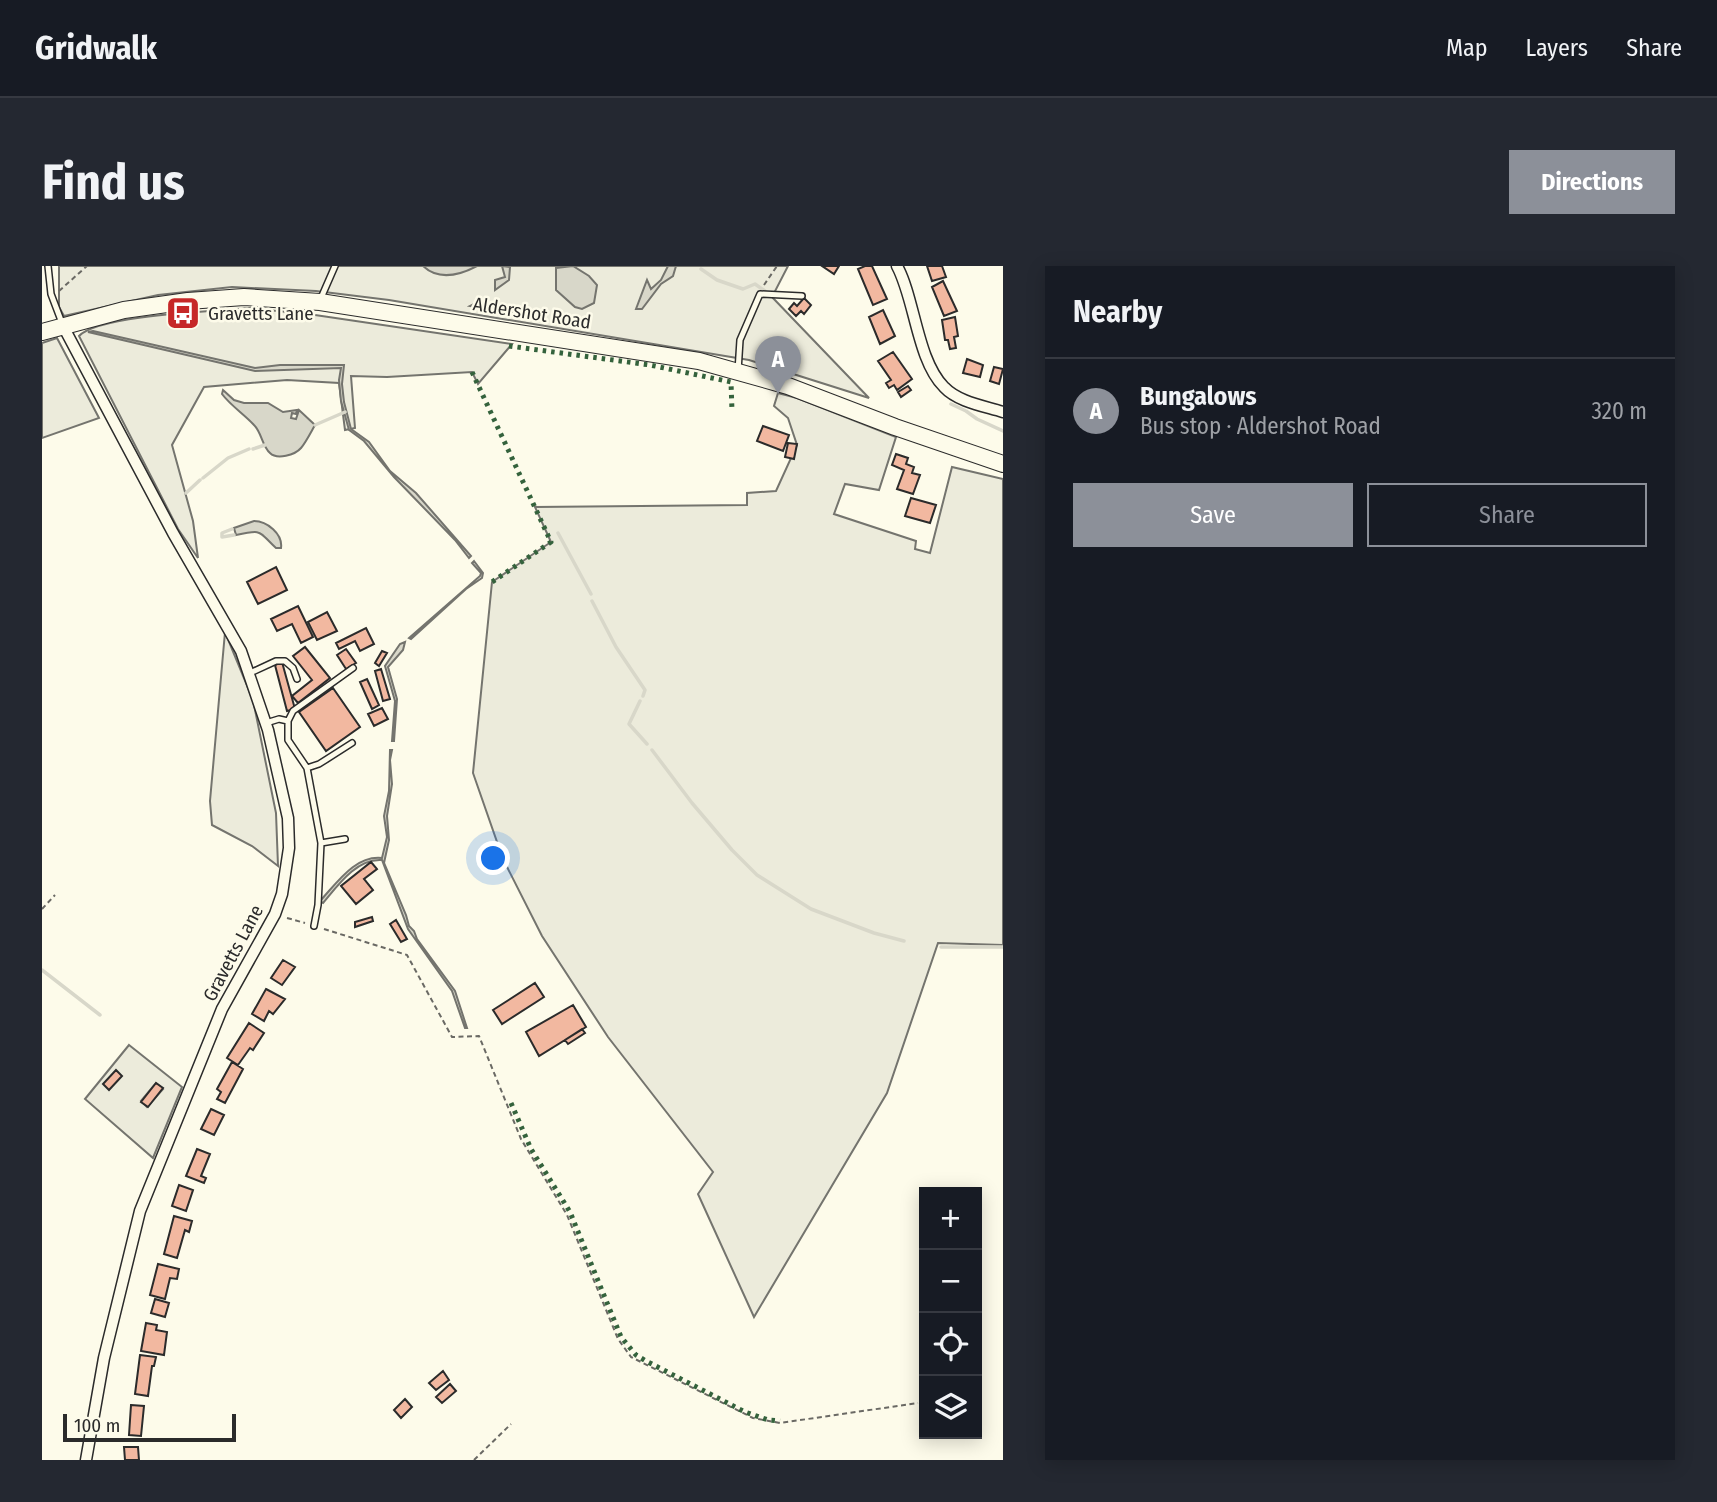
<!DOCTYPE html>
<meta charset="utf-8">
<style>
body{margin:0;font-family:"Fira Sans Condensed",sans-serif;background:#242831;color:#f1f3f6}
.controls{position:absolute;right:21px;bottom:21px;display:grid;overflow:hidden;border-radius:0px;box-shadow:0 4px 18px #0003}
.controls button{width:63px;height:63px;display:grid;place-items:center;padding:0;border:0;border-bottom:2px solid #363941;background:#171b24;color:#f1f3f6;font:35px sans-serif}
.scale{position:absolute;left:21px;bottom:18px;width:173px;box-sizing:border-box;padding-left:7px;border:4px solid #2b2b2b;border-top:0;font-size:19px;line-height:24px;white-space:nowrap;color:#2b2b2b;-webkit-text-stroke:5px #fdfbea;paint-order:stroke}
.you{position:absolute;left:452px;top:593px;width:24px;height:24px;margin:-18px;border:5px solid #fff;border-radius:50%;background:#1a73e8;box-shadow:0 0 0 10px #1a73e833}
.badge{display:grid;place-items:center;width:46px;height:46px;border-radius:50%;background:#8c9099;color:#fff;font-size:23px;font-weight:700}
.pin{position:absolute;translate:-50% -58px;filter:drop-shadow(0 2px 4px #0008)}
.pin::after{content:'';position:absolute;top:37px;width:24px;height:21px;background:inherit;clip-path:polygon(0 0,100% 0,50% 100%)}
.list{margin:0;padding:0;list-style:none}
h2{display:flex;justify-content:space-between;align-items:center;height:91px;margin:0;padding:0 28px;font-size:30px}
h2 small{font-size:23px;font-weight:400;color:#9ea1a6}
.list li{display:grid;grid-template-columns:46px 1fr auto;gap:21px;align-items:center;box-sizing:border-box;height:105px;padding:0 28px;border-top:2px solid #363941}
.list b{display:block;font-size:26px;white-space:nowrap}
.list p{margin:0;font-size:23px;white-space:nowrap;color:#9ea1a6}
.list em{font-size:23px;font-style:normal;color:#9ea1a6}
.actions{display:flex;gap:14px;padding:21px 28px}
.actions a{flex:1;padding:16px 0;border:2px solid #8c9099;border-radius:0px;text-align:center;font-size:24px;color:#8c9099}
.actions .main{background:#8c9099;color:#fff}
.icon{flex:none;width:38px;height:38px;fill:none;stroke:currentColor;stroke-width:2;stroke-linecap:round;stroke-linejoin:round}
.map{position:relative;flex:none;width:961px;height:1194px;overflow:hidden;border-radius:0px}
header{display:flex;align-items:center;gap:42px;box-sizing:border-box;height:98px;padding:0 35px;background:#171b24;border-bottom:2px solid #363941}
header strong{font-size:33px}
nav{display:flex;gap:38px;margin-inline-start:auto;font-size:24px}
.intro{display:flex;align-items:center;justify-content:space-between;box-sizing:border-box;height:168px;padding:0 42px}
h1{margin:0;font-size:49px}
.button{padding:18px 32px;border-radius:0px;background:#8c9099;color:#fff;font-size:24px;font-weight:700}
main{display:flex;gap:42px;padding:0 42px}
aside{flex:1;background:#171b24;border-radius:0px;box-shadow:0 4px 18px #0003}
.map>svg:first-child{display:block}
</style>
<header>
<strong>Gridwalk</strong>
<nav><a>Map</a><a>Layers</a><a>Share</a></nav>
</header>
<div class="intro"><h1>Find us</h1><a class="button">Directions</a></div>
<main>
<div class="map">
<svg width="961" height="1194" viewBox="0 0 961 1194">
<rect width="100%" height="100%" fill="#fdfbea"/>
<path fill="#ecebdb" stroke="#74746e" stroke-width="2" fill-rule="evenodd" d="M17 0H746L730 31 827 132 707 94 347 34 274 25 190 21 116 29 22 50 17 41Z
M207 42 273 49 470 78 436 118 430 106 345 111 309 110 313 162 303 164 297 117 245 114 162 121 130 179 151 255 156 292 136 263 37 70C56 49 174 45 207 42Z
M15 72 57 152 0 172V77Z
M736 127 755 132 854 171 837 224 803 218 792 248 874 275 873 283 888 287 910 201 961 213V679L896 677 845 827 712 1051 656 928 671 906 566 771 500 670 461 593 431 507 450 316 509 276 493 241 705 239V227L734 225 755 179 746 152 732 140Z
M183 366 211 434 234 547 236 600 210 580 170 559 168 535Z
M87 779 140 821 111 892 43 833ZM114 817 121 823 105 841 99 835Z"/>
<path fill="#d8d7c9" stroke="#74746e" stroke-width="2" d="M381 0H435C418 9 397 15 381 0Z
M460 0 468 1 467 14 453 24V14L463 11Z
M531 0 547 10 555 19 552 37 540 43 533 41 514 24V2Z
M626 0H634L631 10 619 18 600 43H594L605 14 609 23 619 14Z
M434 37C451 38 466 36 479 48L428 40Z
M51 65 213 102 238 99H302L300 118 302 136 309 163 327 176 348 205 374 227 429 290 427 292 413 274 352 211 322 175 307 164 299 135 297 114 299 102 213 105 46 66Z
M181 124 192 134 202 137H226L241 146 255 144 254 148 250 147 249 152 254 153 257 144 273 159C269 166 264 176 259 182 253 189 235 194 228 187 220 180 220 167 212 159 202 148 189 140 180 128Z
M212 255C225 255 241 268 239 282H234C216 265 221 263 194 269L192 262Z
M432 295 441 307 440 312 424 323 369 373 367 372 438 310 439 307 430 297Z
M363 376 361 384 346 401 355 433 352 475H350L353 435 343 400 358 378Z
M348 484H350L348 494 350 518 345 550 347 574 342 597 364 649 367 660 372 665 375 673 413 725 425 762H423L410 725 366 663 340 594C315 592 296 619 281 637L278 635C295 617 313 589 340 592L345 571 342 550 347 525Z"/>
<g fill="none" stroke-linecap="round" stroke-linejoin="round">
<path stroke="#d8d7c9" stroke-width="3.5" d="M659 3 675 14 701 23 713 18 723 25
M909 138 924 145 935 153 961 165
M273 159 303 146
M211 183 223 179
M161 212 186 192 207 183
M144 227 158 214
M190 263 180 267V271L192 269
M516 267 549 328
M550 335 574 381 603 424 601 430
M598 435 587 458 605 478
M610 484 650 537 690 584 715 609 769 643 832 667 862 675
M899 681H961
M0 704 58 749"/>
</g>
<path fill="#f2b8a0" stroke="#2b2b2b" stroke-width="2" d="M780 0H797L792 8Z
M823 0H830L845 33 831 39 816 3Z
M885 0H900L904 11 890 15Z
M901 15 915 45 902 50 890 21Z
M762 32 769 39 762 48 759 45 754 50 747 43 752 37 755 40Z
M841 44 853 70 838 78 827 51Z
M913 51 916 70 912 71 914 82 908 83 906 74H903L900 54Z
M851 86 870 113 855 124 852 119 847 122 844 117 849 114 836 95Z
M925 93 941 99 938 111 921 107Z
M952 101 961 103 957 118 948 115Z
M866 120 869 124 859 131 856 126Z
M721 160 747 169 741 185 715 175Z
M746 177 755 178 752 193 743 191Z
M854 188 866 192 864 198 872 201 870 207 878 209 871 228 855 223 862 204 850 199Z
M869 232 894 239 888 257 863 250Z
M234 301 245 324 216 338 205 316Z
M256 340 271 371 259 377 250 358 235 365 229 353Z
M285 346 295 365 275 374 266 356Z
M324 362 332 378 318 385 313 375 297 383 294 377Z
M263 381 288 412 256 437 250 430 270 414 251 390Z
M304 383 314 397 304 403 295 389Z
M340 385 345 387 337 400 333 397Z
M240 396 253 443 245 445 233 399Z
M339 403 348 433 341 435 333 405Z
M325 413 337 439 330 443 318 416Z
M291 422 318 461 284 485 257 446Z
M340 442 346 453 332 460 326 448Z
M329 596 335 603 322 613 331 624 314 638 299 620Z
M330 651 331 655 313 661V656Z
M354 654 365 673 359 676 348 658Z
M241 694 253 701 240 719 229 712Z
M493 717 502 731 460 758 451 744Z
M224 723 243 733 231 748 227 745 222 755 210 748Z
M531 739 544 761 497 790 484 766Z
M207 757 222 767 211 784 208 782 196 799 185 792Z
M540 763 543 767 526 778 523 774Z
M190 796 201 803 183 837 175 833 179 826 175 823Z
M74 804 80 810 67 824 61 818Z
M114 817 121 822 106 841 99 836Z
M169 843 182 849 172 869 159 863Z
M155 883 168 888 159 910 164 912 162 917 144 910Z
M137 919 151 924 144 945 130 940Z
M132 950 150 955 147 966 143 964 135 992 122 988Z
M116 998 137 1003 135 1013 128 1012 123 1033 108 1029Z
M113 1033 127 1037 123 1051 109 1047Z
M104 1057 115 1059 114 1064 125 1066 122 1089 99 1085Z
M98 1089 114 1091 112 1100H110L106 1130 93 1128Z
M401 1105 407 1114 394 1124 387 1117Z
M408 1118 414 1125 400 1137 394 1131Z
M363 1133 370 1141 359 1152 352 1144Z
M89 1139 102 1140 99 1170 87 1169Z
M82 1181H96L97 1194H83Z"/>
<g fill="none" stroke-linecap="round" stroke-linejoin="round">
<g stroke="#2b2b2b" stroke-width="8">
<path id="service" d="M6 0 9 28 20 57
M279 32 293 0
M696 105 698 74 718 28 760 30
M208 407 234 395H243L251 402 255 413
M246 455V474L265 502 279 577 303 573
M224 457 237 453 246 455 251 445 311 402
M265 502 277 498 310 477
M272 660 276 639 279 577"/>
</g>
<g stroke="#2b2b2b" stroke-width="13">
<path id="minor" d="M855 0C873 33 875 94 902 121 916 136 942 140 961 146
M21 60 131 267 199 385 226 464 246 552 247 582 240 628 233 648 180 743 98 945 62 1092 44 1194"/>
</g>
<g stroke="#2b2b2b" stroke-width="18">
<path id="primary" d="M0 66 82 44 146 35 202 31 278 36 657 95 746 120 853 161 961 198"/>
</g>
<path stroke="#6a6964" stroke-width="2" stroke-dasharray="5 3.5" stroke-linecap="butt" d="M722 19 735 0
M17 25 45 0
M0 643 13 629
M245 652 263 657
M282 663 365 689 410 771 437 770 479 873 525 949 576 1073 589 1091 711 1152 738 1157 876 1137
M432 1194 469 1158"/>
<use href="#service" stroke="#fdfbea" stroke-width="5"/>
<use href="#minor" stroke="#fdfbea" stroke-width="10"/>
<use href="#primary" stroke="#fdfbea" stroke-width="16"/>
<path stroke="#34623c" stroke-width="5" stroke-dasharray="3.5 5" stroke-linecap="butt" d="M467 80 608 99 689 116 690 145
M430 106 509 276 450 316
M469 837 489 883 528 946 579 1071 594 1089 604 1095 703 1146 726 1154 738 1155"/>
</g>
<defs>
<g id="bus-square" transform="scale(1.75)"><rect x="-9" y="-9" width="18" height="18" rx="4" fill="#c62828" stroke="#fdfbea"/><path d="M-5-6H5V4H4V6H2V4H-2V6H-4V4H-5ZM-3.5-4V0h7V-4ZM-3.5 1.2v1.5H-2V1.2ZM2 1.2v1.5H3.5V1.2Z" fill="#fff"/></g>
</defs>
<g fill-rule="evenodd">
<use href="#bus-square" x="141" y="47"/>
</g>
<g text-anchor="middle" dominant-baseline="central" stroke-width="5" stroke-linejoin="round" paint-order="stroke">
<g font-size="19" fill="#2b2b2b" stroke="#fdfbea" text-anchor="start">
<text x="166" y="47">Gravetts Lane</text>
</g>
<g font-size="19" fill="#2b2b2b" stroke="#fdfbea">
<text transform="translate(490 47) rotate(9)">Aldershot Road</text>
<text transform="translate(191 687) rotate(-62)">Gravetts Lane</text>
</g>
</g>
</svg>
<div class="controls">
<button>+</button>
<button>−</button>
<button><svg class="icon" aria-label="locate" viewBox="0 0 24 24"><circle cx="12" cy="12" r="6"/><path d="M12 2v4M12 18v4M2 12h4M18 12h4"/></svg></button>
<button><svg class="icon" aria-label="layers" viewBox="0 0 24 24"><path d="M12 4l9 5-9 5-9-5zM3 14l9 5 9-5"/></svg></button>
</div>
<div class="scale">100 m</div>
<div class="you"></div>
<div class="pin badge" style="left:736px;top:128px">A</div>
</div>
<aside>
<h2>Nearby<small></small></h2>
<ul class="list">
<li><span class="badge">A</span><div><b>Bungalows</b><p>Bus stop · Aldershot Road</p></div><em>320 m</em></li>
</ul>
<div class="actions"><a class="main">Save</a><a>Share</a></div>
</aside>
</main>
